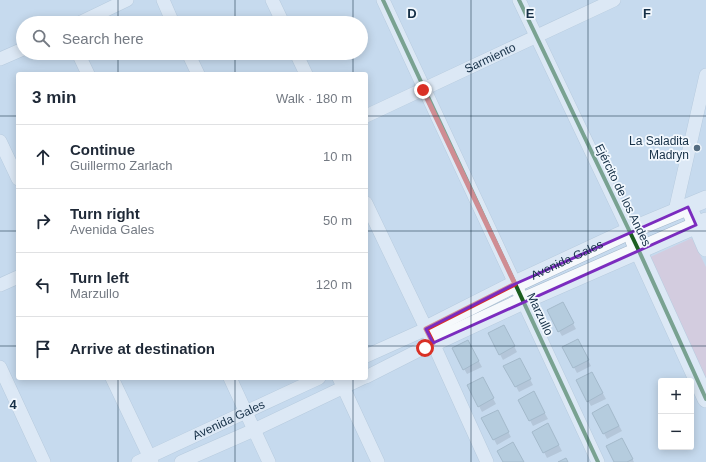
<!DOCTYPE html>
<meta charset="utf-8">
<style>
body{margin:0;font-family:Helvetica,sans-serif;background:#f2f2f3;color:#1f2937}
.controls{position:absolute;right:12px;bottom:12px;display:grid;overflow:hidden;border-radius:4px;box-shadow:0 2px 10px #0003}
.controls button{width:36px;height:36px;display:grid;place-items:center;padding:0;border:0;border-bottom:1px solid #e0e1e3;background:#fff;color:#1f2937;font:20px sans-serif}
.stop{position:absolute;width:12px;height:12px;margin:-9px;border:3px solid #d93025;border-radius:50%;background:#fff}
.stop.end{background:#d93025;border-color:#fff;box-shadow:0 1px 4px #0008}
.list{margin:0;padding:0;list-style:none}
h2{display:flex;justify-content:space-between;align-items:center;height:52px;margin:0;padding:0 16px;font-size:17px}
h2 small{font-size:13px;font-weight:400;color:#747a83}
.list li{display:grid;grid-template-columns:26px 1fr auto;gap:12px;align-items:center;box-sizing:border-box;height:64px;padding:0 16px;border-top:1px solid #e0e1e3}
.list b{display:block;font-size:15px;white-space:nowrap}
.list p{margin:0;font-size:13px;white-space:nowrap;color:#747a83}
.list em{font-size:13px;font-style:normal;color:#747a83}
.icon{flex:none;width:22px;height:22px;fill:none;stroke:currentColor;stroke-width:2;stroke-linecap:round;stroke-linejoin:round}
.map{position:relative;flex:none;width:706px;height:462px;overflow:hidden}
.search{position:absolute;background:#fff;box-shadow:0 2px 10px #0003;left:16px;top:16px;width:352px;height:44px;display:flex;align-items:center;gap:10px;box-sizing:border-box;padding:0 14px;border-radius:22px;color:#747a83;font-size:15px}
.panel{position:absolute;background:#fff;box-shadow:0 2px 10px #0003;left:16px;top:72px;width:352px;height:308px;border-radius:4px}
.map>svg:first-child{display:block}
</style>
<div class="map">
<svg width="706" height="462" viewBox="0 0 706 462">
<rect width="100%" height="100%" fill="#c6daee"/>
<path fill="#e2bbcd" d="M692 238 706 267V386L648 258Z"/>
<path fill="#0003" d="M562 303 576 329 562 336 559 331Z
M507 332 517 352 503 360 489 334Z
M468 341 482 367 467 374 453 349Z
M580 345 591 366 577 373 563 347Z
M522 364 533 385 519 392 505 366Z
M592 373 606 399 591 406 577 381Z
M482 378 496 404 482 412 479 406Z
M534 393 548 419 533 426 519 400Z
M608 405 622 431 607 439 593 413Z
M500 417 511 437 497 445 483 419Z
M551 430 562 451 547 458 534 432Z
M622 439 634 462H615Z"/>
<path fill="#a0bbcb" stroke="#79919f" d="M563 302 574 323 558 332 547 310Z
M504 325 515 346 499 355 488 333Z
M578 339 589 360 573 368 562 347Z
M468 340 479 361 463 370 452 348Z
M520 358 531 379 515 387 503 366Z
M592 372 603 393 587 402 576 380Z
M483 377 494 398 478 407 467 385Z
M534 391 545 413 529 421 518 400Z
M608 404 619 426 603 434 592 413Z
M498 410 509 432 493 440 481 418Z
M548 423 559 445 543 453 532 432Z
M622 438 633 459 627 462H614L606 446Z
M513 442 524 462H503L497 451Z
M566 458 568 462H558Z"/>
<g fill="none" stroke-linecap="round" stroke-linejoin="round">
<g stroke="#a3b7cb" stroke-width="14">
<g id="minor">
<path d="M163 0 173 23"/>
<path d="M272 0 283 23"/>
<path d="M383 0 598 462"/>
<path d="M519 0 629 231"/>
<path d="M79 23 127 0"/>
<path d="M78 53 88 74"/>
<path d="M188 53 198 74"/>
<path d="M296 53 306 74"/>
<path d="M0 59 23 49"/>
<path id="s1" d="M366 116 614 0"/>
<path d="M0 141 18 179"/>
<path d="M366 203 433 343 487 462"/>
<path d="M675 211 706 75"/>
<path d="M0 285 18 277"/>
<path d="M366 356 426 329"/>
<path d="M0 367 44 462"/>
<path d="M366 377 433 343"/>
<path d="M112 378 152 462"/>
<path d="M230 378 269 462"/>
<path d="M339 378 378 462"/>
<path id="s2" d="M138 462 319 378"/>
<path d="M181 462 254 430 363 378"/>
</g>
</g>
<g stroke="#a3b7cb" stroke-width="18">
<g id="tertiary">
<path d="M692 215 706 248"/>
<path d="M634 241 706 399"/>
<path id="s3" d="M426 329 515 284 629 231 706 199"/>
<path d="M433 343 523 301 706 221"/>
</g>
</g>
<use href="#minor" stroke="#f6f9fc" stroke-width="13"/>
<use href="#tertiary" stroke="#f6f9fc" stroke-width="17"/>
<g stroke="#f2f8fe" stroke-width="6">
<path id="cycleway" d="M383 0 598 462
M519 0 639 251 706 399"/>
</g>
<use href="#cycleway" stroke="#1b5e20" stroke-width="4"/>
</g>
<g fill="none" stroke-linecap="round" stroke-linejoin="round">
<path stroke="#d93025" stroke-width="5" d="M423 90 515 284 426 329 433 343 425 348"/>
</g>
<path d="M0 0H706V462H0ZM688 207 696 225 433 343 426 329 515 284Z" fill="#c6daee" fill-opacity=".55" fill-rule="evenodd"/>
<path fill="none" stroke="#7b2cbf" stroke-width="3" stroke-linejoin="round" d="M688 207 696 225 433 343 426 329 515 284Z"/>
<path fill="none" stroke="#163047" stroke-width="1" stroke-opacity="0.55" d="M118 0V23M235 0V23M353 0V23M471 0V462M588 0V462M118 53V74M235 53V74M353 53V74M0 116H18M366 116H706M0 231H18M366 231H706M0 346H18M366 346H706M118 378V462M235 378V462M353 378V462"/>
<circle fill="#546c81" stroke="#f2f8fe" stroke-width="1.5" cx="697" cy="148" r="4"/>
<g text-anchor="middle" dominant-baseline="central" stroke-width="3.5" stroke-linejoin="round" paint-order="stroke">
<g font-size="12" fill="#163047" stroke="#f2f8fe">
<text stroke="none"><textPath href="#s1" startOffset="137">Sarmiento</textPath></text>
<text transform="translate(623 195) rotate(64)">Ejército de los Andes</text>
<text stroke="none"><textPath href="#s3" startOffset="157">Avenida Gales</textPath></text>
<text transform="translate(540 314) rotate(65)">Marzullo</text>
<text stroke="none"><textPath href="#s2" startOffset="100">Avenida Gales</textPath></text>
</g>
<g font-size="12" fill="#163047" stroke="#f2f8fe" text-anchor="end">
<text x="689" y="141">La Saladita<tspan x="689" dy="14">Madryn</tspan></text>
</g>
</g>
<g font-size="13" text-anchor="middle" font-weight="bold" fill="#163047" stroke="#f2f8fe" stroke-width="3.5" stroke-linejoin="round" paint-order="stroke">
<text x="412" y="18">D</text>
<text x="530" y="18">E</text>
<text x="647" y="18">F</text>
<text x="13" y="409">4</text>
</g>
</svg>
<div class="controls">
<button>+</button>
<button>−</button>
</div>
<div class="stop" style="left:425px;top:348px"></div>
<div class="stop end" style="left:423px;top:90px"></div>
<div class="search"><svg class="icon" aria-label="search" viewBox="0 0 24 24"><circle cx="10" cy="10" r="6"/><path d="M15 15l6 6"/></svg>Search here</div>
<section class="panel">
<h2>3 min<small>Walk · 180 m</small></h2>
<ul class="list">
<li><svg class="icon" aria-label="ahead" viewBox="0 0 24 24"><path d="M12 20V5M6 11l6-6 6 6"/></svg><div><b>Continue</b><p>Guillermo Zarlach</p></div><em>10 m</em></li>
<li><svg class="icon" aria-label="right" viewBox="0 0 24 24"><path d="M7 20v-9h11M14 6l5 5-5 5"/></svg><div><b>Turn right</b><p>Avenida Gales</p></div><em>50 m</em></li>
<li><svg class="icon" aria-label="left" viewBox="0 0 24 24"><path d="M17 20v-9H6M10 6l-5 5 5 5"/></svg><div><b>Turn left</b><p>Marzullo</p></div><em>120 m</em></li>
<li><svg class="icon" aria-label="arrive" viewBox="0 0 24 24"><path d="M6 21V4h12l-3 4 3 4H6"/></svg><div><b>Arrive at destination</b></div></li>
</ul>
</section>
</div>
